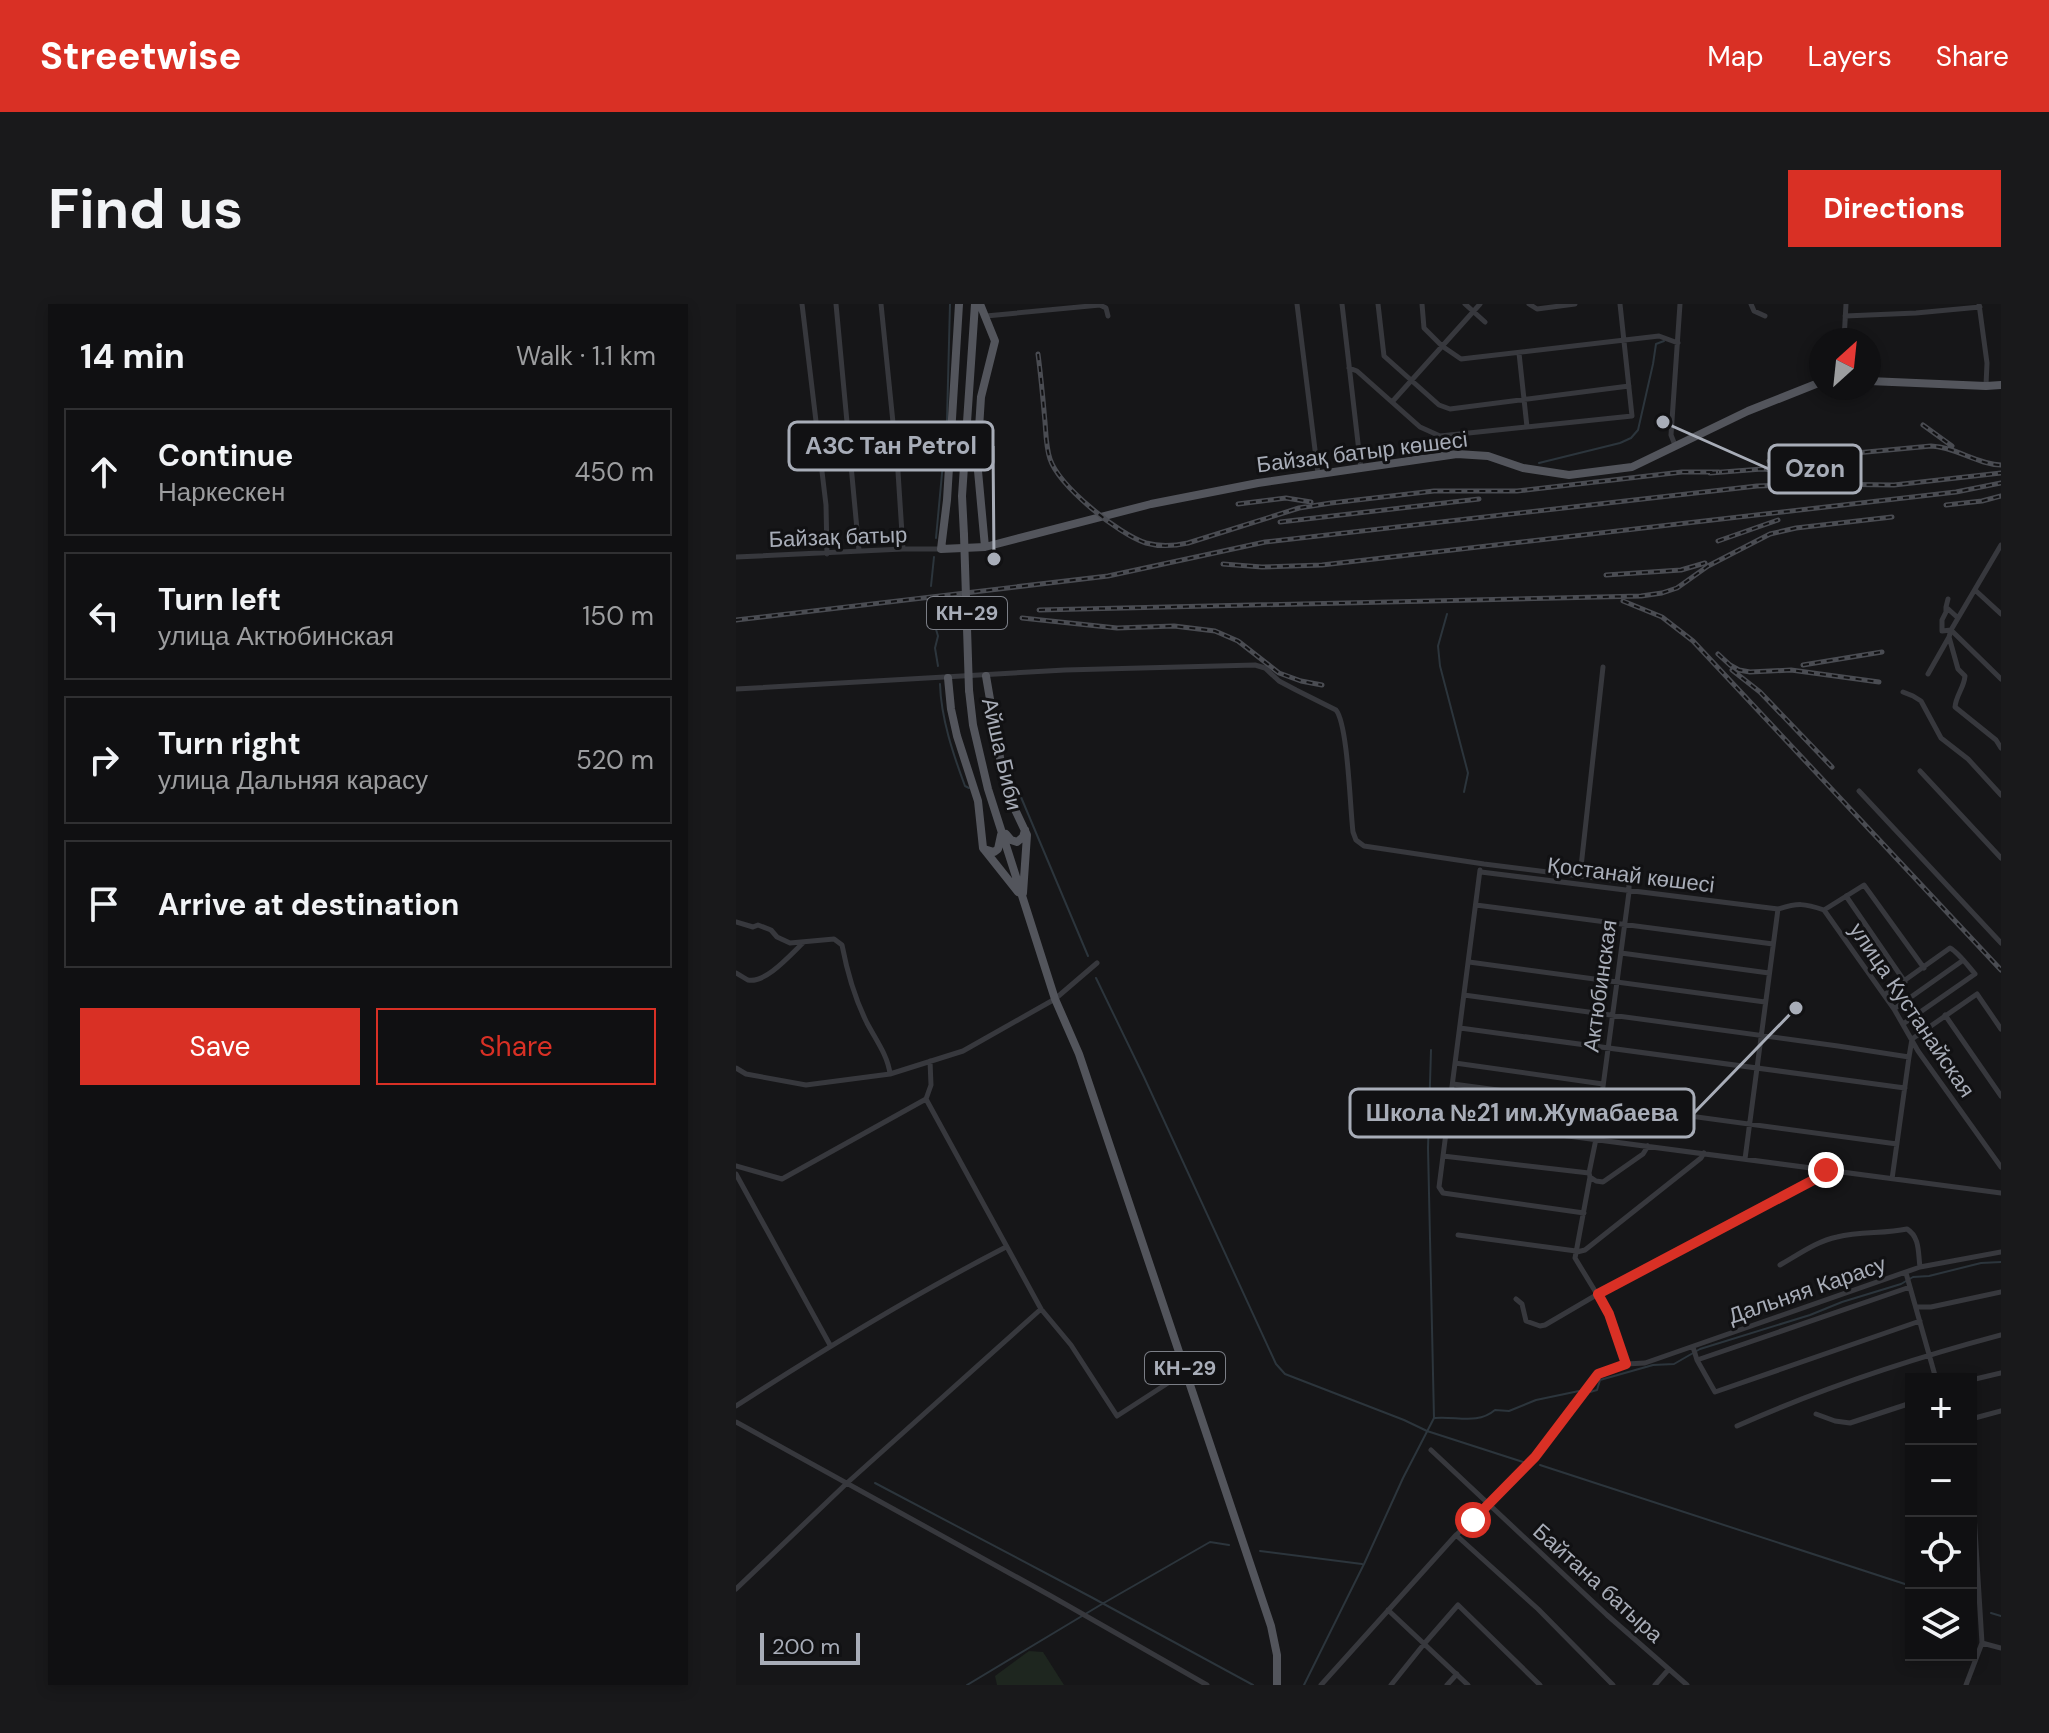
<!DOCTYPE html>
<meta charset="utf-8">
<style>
body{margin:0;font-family:"DM Sans",sans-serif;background:#19191b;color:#f1f3f6}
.controls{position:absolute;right:24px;bottom:24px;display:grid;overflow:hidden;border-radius:0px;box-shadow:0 4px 12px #0003}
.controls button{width:72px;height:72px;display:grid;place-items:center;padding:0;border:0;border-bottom:2px solid #303032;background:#101012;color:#f1f3f6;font:40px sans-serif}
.compass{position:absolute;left:1073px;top:24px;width:72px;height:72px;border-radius:50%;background:#101012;box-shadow:0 4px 12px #0003;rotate:27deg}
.scale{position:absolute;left:24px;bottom:20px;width:100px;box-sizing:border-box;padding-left:8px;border:4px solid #a8adb8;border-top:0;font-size:22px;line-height:28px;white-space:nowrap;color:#a8adb8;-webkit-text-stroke:6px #111113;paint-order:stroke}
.stop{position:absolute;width:24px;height:24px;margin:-18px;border:6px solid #d93025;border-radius:50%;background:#fff}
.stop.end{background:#d93025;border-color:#fff;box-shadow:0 2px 8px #0008}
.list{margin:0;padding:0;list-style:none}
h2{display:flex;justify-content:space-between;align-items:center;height:104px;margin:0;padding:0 32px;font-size:34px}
h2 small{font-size:26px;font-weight:400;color:#9c9d9f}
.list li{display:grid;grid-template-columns:52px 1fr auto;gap:24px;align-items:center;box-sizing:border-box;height:128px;margin:0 16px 16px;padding:0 16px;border:2px solid #303032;border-radius:0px}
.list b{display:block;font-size:30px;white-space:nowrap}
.list p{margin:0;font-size:26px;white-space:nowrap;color:#9c9d9f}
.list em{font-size:26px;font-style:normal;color:#9c9d9f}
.actions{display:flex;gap:16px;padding:24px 32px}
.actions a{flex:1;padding:18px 0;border:2px solid #d93025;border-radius:0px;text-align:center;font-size:28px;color:#d93025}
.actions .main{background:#d93025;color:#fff}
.icon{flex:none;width:44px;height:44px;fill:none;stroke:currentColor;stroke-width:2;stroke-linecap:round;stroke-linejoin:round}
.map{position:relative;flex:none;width:1265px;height:1381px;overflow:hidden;border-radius:0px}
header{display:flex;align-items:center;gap:48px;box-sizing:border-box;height:112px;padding:0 40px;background:#d93025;color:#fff}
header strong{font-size:38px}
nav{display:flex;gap:44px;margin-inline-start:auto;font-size:28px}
.intro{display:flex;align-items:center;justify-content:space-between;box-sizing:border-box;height:192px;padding:0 48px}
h1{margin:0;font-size:56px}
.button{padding:20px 36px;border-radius:0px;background:#d93025;color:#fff;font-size:28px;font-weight:700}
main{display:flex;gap:48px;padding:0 48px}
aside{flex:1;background:#101012;border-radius:0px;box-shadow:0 4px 12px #0003}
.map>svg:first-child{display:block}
</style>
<header>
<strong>Streetwise</strong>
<nav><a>Map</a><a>Layers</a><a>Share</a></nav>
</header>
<div class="intro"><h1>Find us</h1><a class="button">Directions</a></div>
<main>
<aside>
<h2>14 min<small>Walk · 1.1 km</small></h2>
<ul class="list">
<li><svg class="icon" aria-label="ahead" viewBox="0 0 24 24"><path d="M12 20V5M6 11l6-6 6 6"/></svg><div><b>Continue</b><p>Наркескен</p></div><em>450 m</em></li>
<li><svg class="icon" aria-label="left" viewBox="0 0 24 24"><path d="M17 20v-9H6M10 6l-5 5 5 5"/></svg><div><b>Turn left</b><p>улица Актюбинская</p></div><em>150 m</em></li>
<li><svg class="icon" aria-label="right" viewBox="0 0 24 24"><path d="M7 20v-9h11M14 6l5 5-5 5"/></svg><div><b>Turn right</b><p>улица Дальняя карасу</p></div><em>520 m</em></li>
<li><svg class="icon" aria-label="arrive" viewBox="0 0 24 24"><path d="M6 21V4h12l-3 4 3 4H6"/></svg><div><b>Arrive at destination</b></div></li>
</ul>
<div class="actions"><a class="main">Save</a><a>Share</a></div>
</aside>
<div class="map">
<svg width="1265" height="1381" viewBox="0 0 1265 1381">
<rect width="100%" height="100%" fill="#161618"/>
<path fill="#1e261f" d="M293 1347 307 1348 328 1381H261L259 1372Z"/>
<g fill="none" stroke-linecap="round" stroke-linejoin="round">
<path stroke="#2c353c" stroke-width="2" d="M803 159 884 139 895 134 902 126 917 60 920 40 928 37
M200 234 211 116 214 0
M195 282 198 253
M197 298 196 312 202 332 199 344 202 362
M711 310 702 342 704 362 732 469 728 488
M204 380C205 414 217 450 229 482L233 484
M277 487 282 486 352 652
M360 674 408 773 540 1060 549 1070 668 1116 691 1127 787 1158
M854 1088 861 1086 864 1076 917 1061 938 1060 964 1045 1074 1011 1106 998 1165 980 1177 973 1193 972 1245 959 1265 958
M699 1114C721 1112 741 1121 759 1106L773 1107 800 1096 843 1087
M804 1161 1175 1282
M139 1179 355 1293 517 1381
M524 1247 626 1260
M1255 1309 1265 1312
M231 1381 366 1300 474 1238 493 1241
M568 1381 628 1260 667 1174 698 1114 692 844 695 746"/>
<path stroke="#37383d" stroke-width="5" d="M66 0 90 201 91 250
M100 0 123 247
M145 0 162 168 167 245
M561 0 582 170
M606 0 625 165
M642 0 648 52 703 101 714 105 893 82
M686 0 688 24 706 42 725 55 923 32 942 39
M729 0 749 18
M793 0 801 5 839 0
M1015 0 1018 7 1029 12
M1243 0 1251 59 1250 81
M250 12 364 1 370 4 372 12
M1109 12 1180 9 1244 3
M1108 36 1110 0
M783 49 791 123
M613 64 621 67 684 123 704 132 896 112 884 0
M656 98 744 0
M939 141 935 131 944 0
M122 235 166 233
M0 253 167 245H204
M1239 286 1265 310
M1212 295 1210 303 1222 314
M1210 303V308L1206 316V327L1215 326 1265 241
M1213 333 1222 365 1229 372C1228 384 1220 391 1219 403L1260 436 1265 444
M1192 370 1213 333 1215 326 1265 375
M0 385 329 366 519 361 529 364 543 377 560 386 600 406C612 421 614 504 617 528L620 536 628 542 748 560 891 578 893 581V588L860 835 853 869 854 873 839 954 873 1010 890 1060
M1167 388 1177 392 1185 397 1205 434 1232 455 1265 491
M1184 467 1265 554
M1123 487 1265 639
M744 566 703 883 707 889 848 909
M745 568 1042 605C1062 599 1068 599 1088 606L1158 705 1182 747 1265 863
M844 572 867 363
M1110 592 1169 678
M740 601 1037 640
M1088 606 1128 581 1188 664
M0 618 17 623 22 621 35 626 41 633 54 639 98 635 106 641C111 667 119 695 131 719 140 736 152 752 154 770
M885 649 1033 669
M733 658 1029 698
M0 669C4 671 8 674 12 676 30 680 56 649 68 638
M728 691 1102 742 1173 753 1176 735 1241 690 1265 725
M1148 691 1214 644C1222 648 1233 663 1239 670L1167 720
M1158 705 1226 657
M1209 711 1265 792
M724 724 1169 784
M719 759 867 780
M0 764 10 770 70 781 154 770 227 747 319 695 361 659
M717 780 1161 840
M190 795 195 781 194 757
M711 816 1265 889
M707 852 853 869
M1009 855 1042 605
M0 862 46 875 190 795 305 1005 335 1041 381 1112 449 1068
M0 870 94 1041
M854 873 860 877 867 878 907 850 912 842
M1156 875 1173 753
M722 931 840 947
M841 948 849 946 965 854 968 849
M1044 961C1062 951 1081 937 1101 933 1124 927 1148 930 1171 925 1184 933 1182 949 1184 963
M1170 969 1200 1075
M780 995 786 1000 790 1017 804 1022 809 1021 862 990 902 970 917 960 1085 872 1090 866
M1180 1003H1195L1265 988
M957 1043 961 1056 979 1088 1184 1017
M961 1056 1174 983
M1235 1076 1265 1069
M0 1102C88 1045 177 991 270 943
M1080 1110 1099 1117 1114 1119 1175 1099
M1235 1115 1265 1107
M0 1118 315 1292 471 1381
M1001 1122C1086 1084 1175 1055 1265 1031
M695 1146 871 1311 951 1381
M720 1231 802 1305 877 1381
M0 1285 111 1179 305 1005
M652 1306 732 1381
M1246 1339 1265 1344
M585 1381 720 1231 737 1216 799 1153 862 1070 890 1060 909 1059 1184 963 1265 948
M655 1381 688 1340 722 1301 804 1381
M711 1381 721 1370
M919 1381 933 1365
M1230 1381 1246 1339 1235 1161"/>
<path stroke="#53555c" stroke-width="8" d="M223 0 211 196 205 245 249 243 415 200 522 179 721 150 752 152 787 164 833 171 896 163 1012 107 1085 78
M244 0 259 37 245 93 241 156 249 243
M1133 77 1250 82 1265 81
M228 231 226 192 239 0
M250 372 266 465 274 495 291 531 287 589
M212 374 215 405 221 432 242 497 247 544 282 588
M233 386 237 421 252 485 319 695 343 750 535 1322 541 1351V1381
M270 530 275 536 281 538 287 533 289 526
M248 545 258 548 262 545 265 531"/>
<g stroke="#4a4c52" stroke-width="5">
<path id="rail" d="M302 50C305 73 307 95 309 118 310 130 310 143 314 155 323 182 382 230 410 239 424 243 438 242 452 239L563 204 595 199 698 187H781L946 168H983
M1187 121 1216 142
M1033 157 1195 142C1220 143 1240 160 1265 161
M974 169 1026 165 1062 168 1085 173
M502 200 550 194 575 198
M1210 201 1246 197 1265 192
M544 218 743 195
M982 237 1042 216
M487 260 526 263 586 261 1220 188 1265 179
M870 271 945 266 969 259
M887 297 926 313 957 337 1265 666
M303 306 905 292 926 289 941 284 972 262 1034 230 1060 224 1156 213
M286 314 381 324 438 322 479 327 502 337 543 369 565 377 586 381
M0 316 372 272 529 238 1021 182 1078 180 1158 181 1265 169
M982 350 994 361 1003 366 1014 368 1055 366 1143 378
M1067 361 1146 348
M996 366 1024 388 1096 463"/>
</g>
<use href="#rail" stroke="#111113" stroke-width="2" stroke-dasharray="6" stroke-linecap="butt"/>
<path stroke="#53555c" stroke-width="8" d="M228 231 233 386"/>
</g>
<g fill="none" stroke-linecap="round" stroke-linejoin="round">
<path stroke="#d93025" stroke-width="10" d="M737 1216 799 1153 862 1070 890 1060 873 1010 862 990 1085 872 1090 866"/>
</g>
<g text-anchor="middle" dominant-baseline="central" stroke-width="6" stroke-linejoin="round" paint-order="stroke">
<g fill="#111113" stroke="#7b7e86" stroke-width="2">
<rect x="191" y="293" width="80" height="32" rx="6"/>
<rect x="409" y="1048" width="80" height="32" rx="6"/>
</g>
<g font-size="20" font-weight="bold" fill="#a8adb8">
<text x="231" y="309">КН-29</text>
<text x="449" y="1064">КН-29</text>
</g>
<g font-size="22" fill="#a8adb8" stroke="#111113">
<text transform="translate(626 148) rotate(-7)">Байзақ батыр көшесі</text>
<text transform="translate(102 233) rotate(-2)">Байзақ батыр</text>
<text transform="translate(266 450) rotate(77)">Айша Биби</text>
<text transform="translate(895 571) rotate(7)">Қостанай көшесі</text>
<text transform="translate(864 682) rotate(-82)">Актюбинская</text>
<text transform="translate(1176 706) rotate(56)">улица Кустанайская</text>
<text transform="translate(1071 986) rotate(-19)">Дальняя Карасу</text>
<text transform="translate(862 1279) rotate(42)">Байтана батыра</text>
</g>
</g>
<path fill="none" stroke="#a8adb8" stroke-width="3" d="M258 255L257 142M927 118L1033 165M1060 704L958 809"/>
<g fill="#a8adb8" stroke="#111113" stroke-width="3">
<circle cx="258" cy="255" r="8"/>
<circle cx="927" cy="118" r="8"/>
<circle cx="1060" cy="704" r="8"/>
</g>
<g fill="#111113" stroke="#a8adb8" stroke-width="3">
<rect x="53" y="118" width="204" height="48" rx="8"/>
<rect x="1033" y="141" width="92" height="48" rx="8"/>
<rect x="614" y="785" width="344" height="48" rx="8"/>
</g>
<g font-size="24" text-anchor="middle" font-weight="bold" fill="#a8adb8">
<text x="155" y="150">АЗС Тан Petrol</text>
<text x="1079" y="173">Ozon</text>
<text x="786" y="817">Школа №21 им.Жумабаева</text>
</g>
</svg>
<div class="controls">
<button>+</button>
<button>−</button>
<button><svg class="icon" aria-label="locate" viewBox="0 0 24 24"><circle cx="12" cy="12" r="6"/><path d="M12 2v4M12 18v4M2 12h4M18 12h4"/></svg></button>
<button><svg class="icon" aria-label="layers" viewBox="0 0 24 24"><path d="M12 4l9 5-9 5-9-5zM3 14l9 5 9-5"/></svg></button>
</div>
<svg class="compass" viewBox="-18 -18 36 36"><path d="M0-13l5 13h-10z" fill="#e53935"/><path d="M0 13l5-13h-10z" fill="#9c9d9f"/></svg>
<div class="scale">200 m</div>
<div class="stop" style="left:737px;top:1216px"></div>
<div class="stop end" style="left:1090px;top:866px"></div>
</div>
</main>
